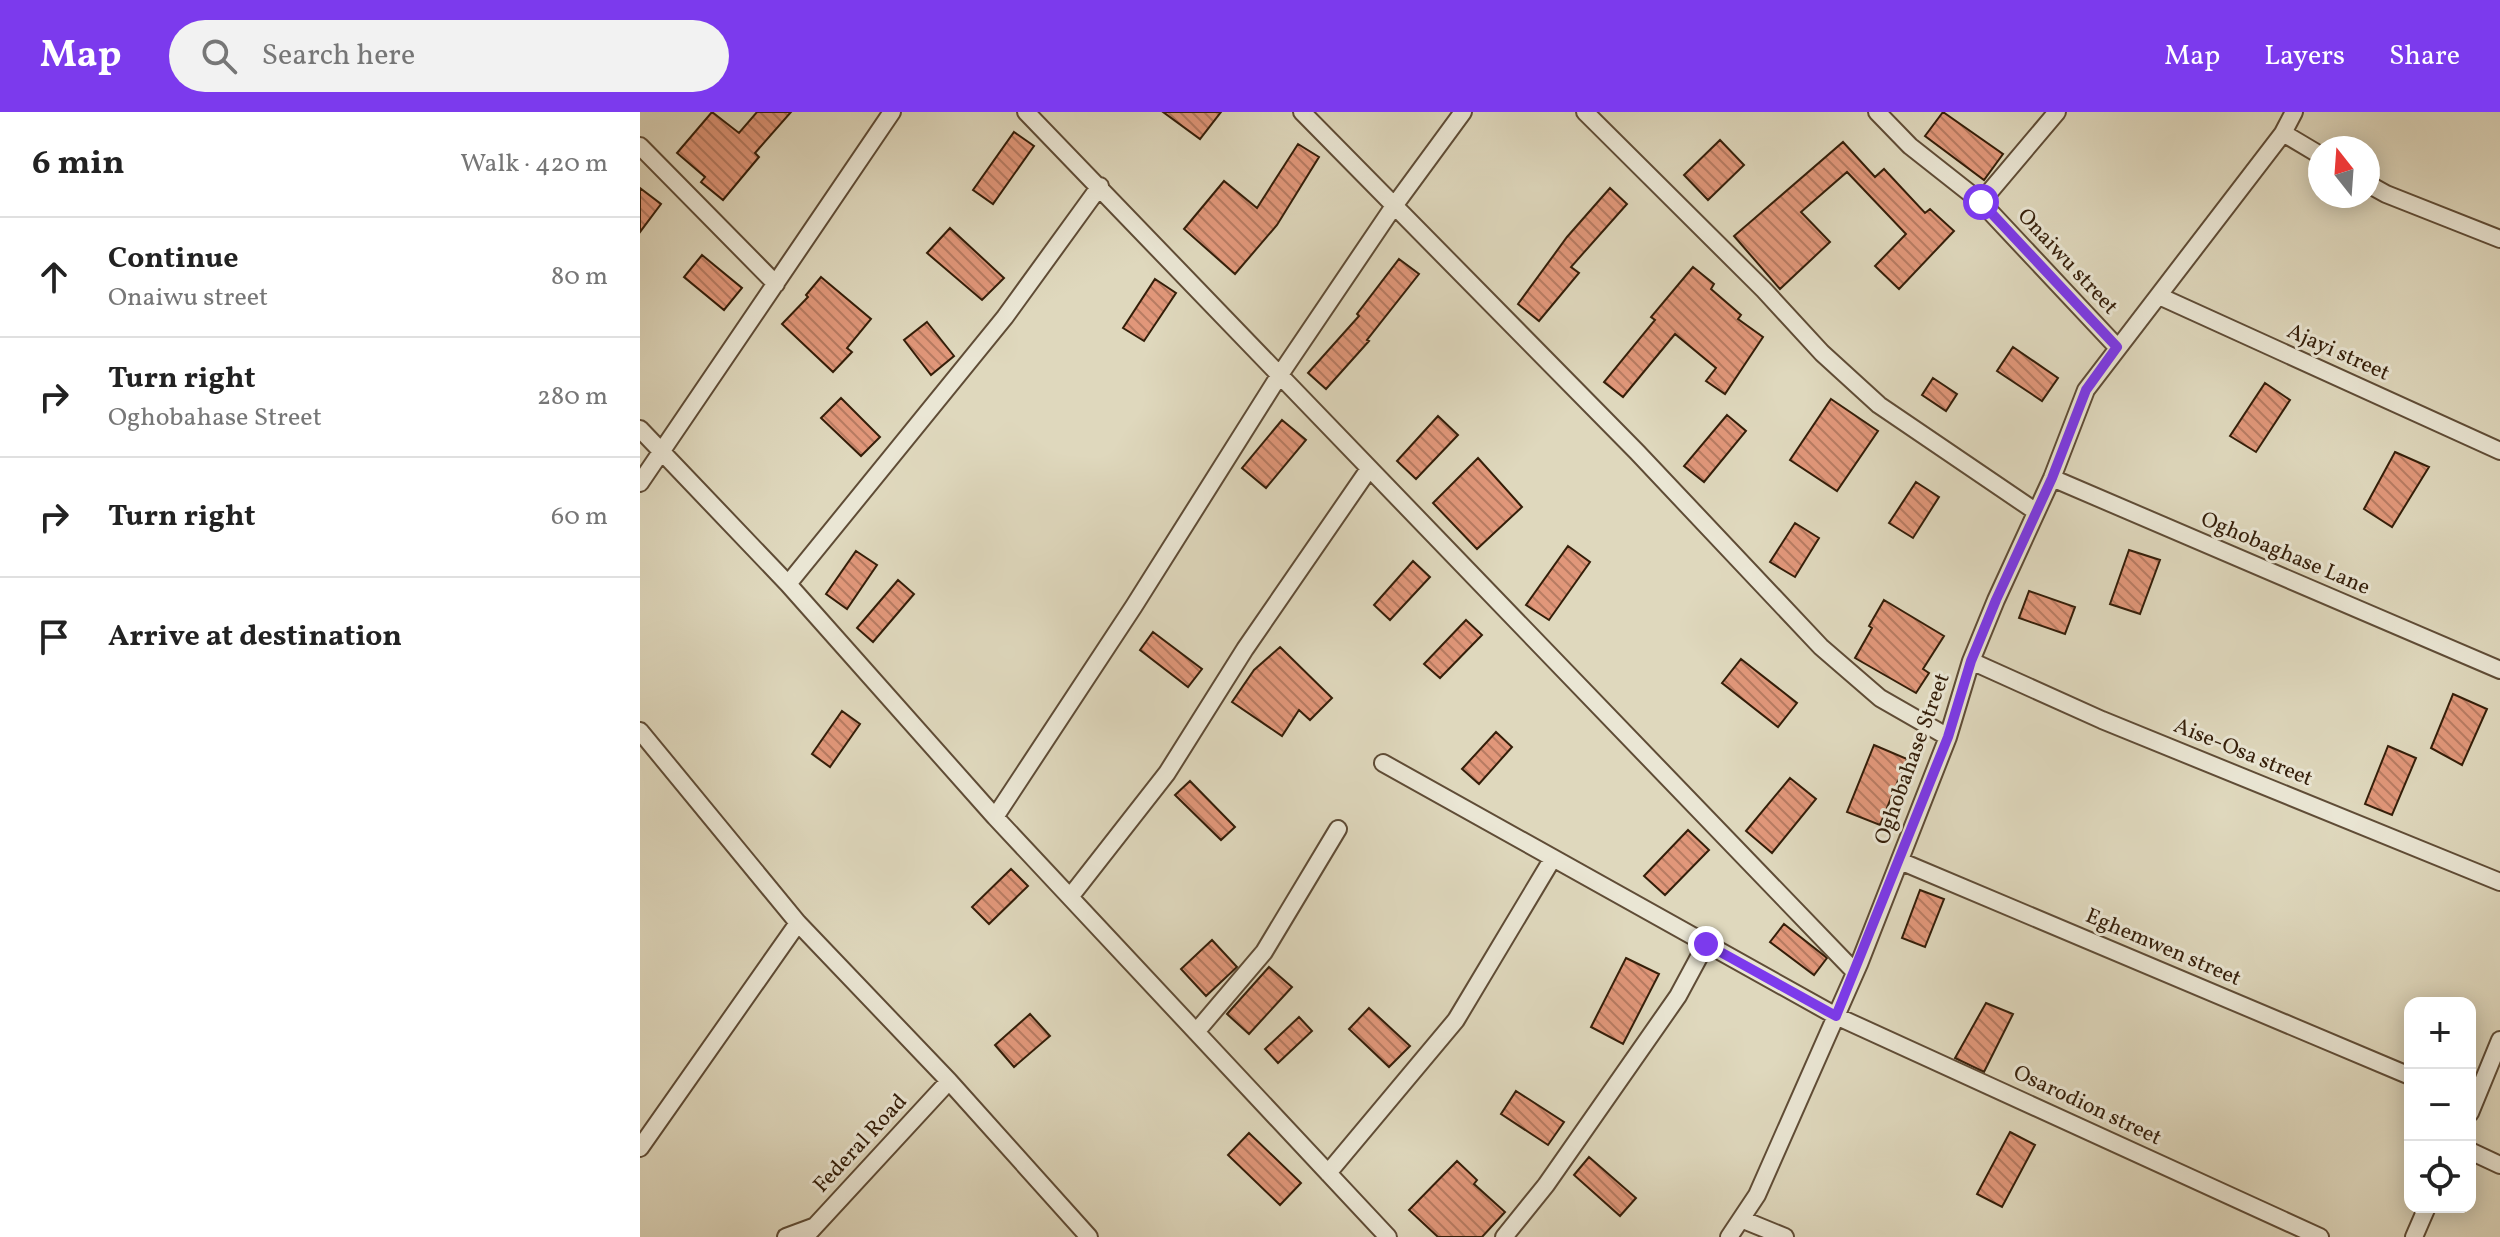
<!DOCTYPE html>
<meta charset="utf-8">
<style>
body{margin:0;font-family:Vollkorn,serif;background:#f2f2f2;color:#222}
.controls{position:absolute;right:24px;bottom:24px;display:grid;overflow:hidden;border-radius:16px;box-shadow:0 4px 20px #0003}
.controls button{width:72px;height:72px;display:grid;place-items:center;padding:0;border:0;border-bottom:2px solid #e0e0e0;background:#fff;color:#222;font:40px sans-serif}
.compass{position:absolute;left:1668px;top:24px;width:72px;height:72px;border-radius:50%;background:#fff;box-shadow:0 4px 20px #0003;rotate:343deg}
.stop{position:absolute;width:24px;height:24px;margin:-18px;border:6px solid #7c3aed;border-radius:50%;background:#fff}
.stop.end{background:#7c3aed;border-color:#fff;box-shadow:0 2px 8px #0008}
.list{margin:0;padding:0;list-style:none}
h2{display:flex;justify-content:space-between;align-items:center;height:104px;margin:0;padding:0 32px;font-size:34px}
h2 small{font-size:26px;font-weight:400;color:#767676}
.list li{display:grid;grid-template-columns:52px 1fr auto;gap:24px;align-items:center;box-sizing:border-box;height:120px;padding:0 32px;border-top:2px solid #e0e0e0}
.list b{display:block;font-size:30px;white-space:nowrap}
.list p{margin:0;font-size:26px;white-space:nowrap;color:#767676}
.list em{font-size:26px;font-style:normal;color:#767676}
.icon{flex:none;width:44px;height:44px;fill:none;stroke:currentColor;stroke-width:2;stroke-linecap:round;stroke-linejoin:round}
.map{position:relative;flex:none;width:1860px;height:1125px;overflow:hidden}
header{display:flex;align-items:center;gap:48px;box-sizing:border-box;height:112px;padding:0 40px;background:#7c3aed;color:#fff}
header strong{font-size:38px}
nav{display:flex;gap:44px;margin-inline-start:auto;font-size:28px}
.search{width:560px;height:72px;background:#f2f2f2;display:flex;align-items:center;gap:20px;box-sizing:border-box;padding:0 28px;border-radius:44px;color:#767676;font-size:30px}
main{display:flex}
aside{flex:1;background:#fff}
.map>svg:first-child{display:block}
</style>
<header>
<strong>Map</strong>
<div class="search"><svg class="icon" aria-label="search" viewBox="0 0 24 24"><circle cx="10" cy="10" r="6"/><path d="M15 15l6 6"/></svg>Search here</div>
<nav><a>Map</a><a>Layers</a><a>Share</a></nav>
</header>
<main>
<aside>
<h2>6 min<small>Walk · 420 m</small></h2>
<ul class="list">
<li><svg class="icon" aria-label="ahead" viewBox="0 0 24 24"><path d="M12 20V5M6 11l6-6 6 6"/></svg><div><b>Continue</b><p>Onaiwu street</p></div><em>80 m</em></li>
<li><svg class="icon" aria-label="right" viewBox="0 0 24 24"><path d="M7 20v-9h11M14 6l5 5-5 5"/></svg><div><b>Turn right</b><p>Oghobahase Street</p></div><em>280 m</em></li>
<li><svg class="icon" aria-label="right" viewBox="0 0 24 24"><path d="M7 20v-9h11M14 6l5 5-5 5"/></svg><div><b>Turn right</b></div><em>60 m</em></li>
<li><svg class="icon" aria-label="arrive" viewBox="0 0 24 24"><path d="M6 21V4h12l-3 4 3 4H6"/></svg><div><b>Arrive at destination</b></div></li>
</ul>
</aside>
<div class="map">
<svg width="1860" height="1125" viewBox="0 0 1860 1125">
<defs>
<pattern id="building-back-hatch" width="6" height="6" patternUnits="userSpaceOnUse" patternTransform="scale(2)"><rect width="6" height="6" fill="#e1977a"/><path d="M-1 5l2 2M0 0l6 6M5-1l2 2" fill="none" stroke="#b77b62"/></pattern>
</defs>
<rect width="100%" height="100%" fill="#dfd8bd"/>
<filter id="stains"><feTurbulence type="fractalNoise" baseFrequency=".0025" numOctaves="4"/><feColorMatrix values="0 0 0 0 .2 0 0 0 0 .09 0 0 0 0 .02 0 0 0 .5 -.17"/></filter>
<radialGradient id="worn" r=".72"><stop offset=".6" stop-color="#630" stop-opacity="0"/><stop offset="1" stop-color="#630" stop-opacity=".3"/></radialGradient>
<path fill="url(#building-back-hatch)" stroke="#341e09" stroke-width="2" d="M72 0 99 21 117 0H151L115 41 119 45 83 88 61 70 65 65 37 41Z
M523 0H581L560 27Z
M1303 0 1363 42 1344 68 1285 24Z
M374 20 394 34 353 92 333 78Z
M1080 28 1104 53 1068 88 1044 63Z
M1203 30 1235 65 1244 57 1285 101 1290 97 1314 119 1259 177 1235 154 1266 122 1207 60 1161 100 1190 130 1140 177 1094 124Z
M658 32 679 45 637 113 595 162 544 117 584 69 617 96Z
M0 76 21 92 0 120Z
M970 76 987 92 931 155 939 161 899 209 878 192 927 125Z
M310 116 364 166 342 188 287 141Z
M62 143 102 176 84 198 44 165Z
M759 147 779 162 727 228 729 229 686 277 668 261 719 204 717 202Z
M1053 155 1074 172 1071 177 1101 203 1098 207 1123 225 1085 282 1066 269 1076 256 1035 222 983 285 964 270 1015 208 1011 205Z
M181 165 231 207 207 236 212 240 193 260 142 212 168 185 166 183Z
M515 167 536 181 504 229 483 216Z
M287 210 314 244 291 263 264 228Z
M1373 235 1418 266 1402 289 1357 259Z
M1293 266 1317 282 1306 299 1282 283Z
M1625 271 1650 288 1616 340 1590 324Z
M201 286 240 325 221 344 181 306Z
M1191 287 1238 319 1197 379 1150 348Z
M1087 303 1106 319 1064 370 1044 354Z
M798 304 818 323 776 367 757 349Z
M642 308 666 328 626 376 602 356Z
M1755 340 1789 355 1752 415 1724 397Z
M838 346 882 395 837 437 793 391Z
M1276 370 1299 385 1273 426 1249 411Z
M1155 411 1179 426 1155 465 1130 450Z
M928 434 950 450 909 508 886 493Z
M1489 438 1520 448 1500 502 1470 492Z
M216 439 237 453 207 497 186 482Z
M773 449 790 465 750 508 734 493Z
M258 468 274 482 233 530 217 516Z
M1389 479 1435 495 1425 522 1379 506Z
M1244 488 1304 524 1283 557 1289 561 1276 581 1215 546 1232 516 1229 514Z
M826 508 842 523 800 566 784 552Z
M513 520 562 557 548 575 500 538Z
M640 535 692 586 670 608 659 598 642 624 592 590 614 558Z
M1101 547 1157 591 1138 615 1082 571Z
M1813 582 1847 597 1822 653 1791 636Z
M202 599 220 612 190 655 172 642Z
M856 620 872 635 839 672 822 657Z
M1234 633 1267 647 1240 713 1207 700Z
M1748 634 1776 646 1752 703 1725 692Z
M1150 666 1176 687 1132 741 1106 719Z
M550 669 595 715 581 728 535 683Z
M1048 718 1069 738 1025 783 1004 764Z
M371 757 388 774 349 812 332 795Z
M1280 778 1304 787 1285 835 1262 826Z
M1144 812 1187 846 1174 863 1130 830Z
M572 828 597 855 566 884 541 857Z
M986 846 1019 862 983 932 951 915Z
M629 855 652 875 609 922 587 902Z
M1346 891 1373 902 1344 960 1315 946Z
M729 896 770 934 749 955 709 917Z
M390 902 410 924 374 955 355 933Z
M659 905 672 919 638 951 625 937Z
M876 979 924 1010 908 1033 861 1002Z
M1370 1020 1395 1033 1362 1095 1337 1082Z
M609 1021 661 1071 640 1093 588 1043Z
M949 1045 996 1086 980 1104 934 1063Z
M817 1049 837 1068 834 1072 865 1100 842 1125H798L769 1098Z"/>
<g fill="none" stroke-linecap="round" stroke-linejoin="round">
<g stroke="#5f4c36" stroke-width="20">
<path id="street" d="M386 0 1215 860
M662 0 997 340 1181 535 1240 586 1308 625
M945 0 1124 178 1182 241 1239 293 1395 399
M1237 0 1270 34 1341 90 1477 235
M1643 21 1680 43
M0 34 136 172
M1728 72 1746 82 1860 127
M1341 90 1417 0
M1519 184 1860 339
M0 317 148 472 355 705 748 1125
M1412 366 1860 558
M0 371 252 0
M148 472 365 205 460 74
M1331 549 1462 608 1860 770
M0 619 158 811 309 969 449 1125
M743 651 1196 904 1680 1125
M355 705 494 494 639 264 754 94 823 0
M1260 749 1770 964
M430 785 527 661 605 537 729 357
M556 920 624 840 698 717
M1830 1001 1860 928
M0 1036 158 811
M1830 1039 1860 1053
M688 1061 816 908 913 746
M1101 1107 1145 1125
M146 1125 173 1115
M165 1125 309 969
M864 1125 906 1073 1038 884 1066 832
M1089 1125 1117 1083 1219 852 1308 625 1331 549 1356 488 1412 366 1446 278 1643 21 1654 0
M1774 1125 1787 1095"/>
</g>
<use href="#street" stroke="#eae6d4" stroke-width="16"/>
</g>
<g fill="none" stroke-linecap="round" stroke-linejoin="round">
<path stroke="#7c3aed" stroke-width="10" d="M1066 832 1196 904 1308 625 1331 549 1356 488 1412 366 1446 278 1477 235 1341 90"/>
</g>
<g text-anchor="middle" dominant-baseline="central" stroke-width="6" stroke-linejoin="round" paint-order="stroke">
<g font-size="22" fill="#341e09" stroke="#eae6d4">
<text transform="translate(1427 150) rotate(47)">Onaiwu street</text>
<text transform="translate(1698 241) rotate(24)">Ajayi street</text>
<text transform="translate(1645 442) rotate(23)">Oghobaghase Lane</text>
<text transform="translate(1603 641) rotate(22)">Aise-Osa street</text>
<text transform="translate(1273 647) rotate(-70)">Oghobahase Street</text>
<text transform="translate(1523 836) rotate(23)">Eghemwen street</text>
<text transform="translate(1447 994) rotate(25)">Osarodion street</text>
<text transform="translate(221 1032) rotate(-47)">Federal Road</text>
</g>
</g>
<rect width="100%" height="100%" filter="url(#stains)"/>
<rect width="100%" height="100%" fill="url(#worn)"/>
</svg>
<div class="controls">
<button>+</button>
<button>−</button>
<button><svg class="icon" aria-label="locate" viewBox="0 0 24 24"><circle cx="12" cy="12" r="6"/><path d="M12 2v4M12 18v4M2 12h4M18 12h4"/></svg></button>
</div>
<svg class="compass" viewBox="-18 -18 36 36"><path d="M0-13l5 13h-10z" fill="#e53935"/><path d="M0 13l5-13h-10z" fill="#767676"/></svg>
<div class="stop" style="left:1341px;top:90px"></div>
<div class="stop end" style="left:1066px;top:832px"></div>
</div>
</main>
